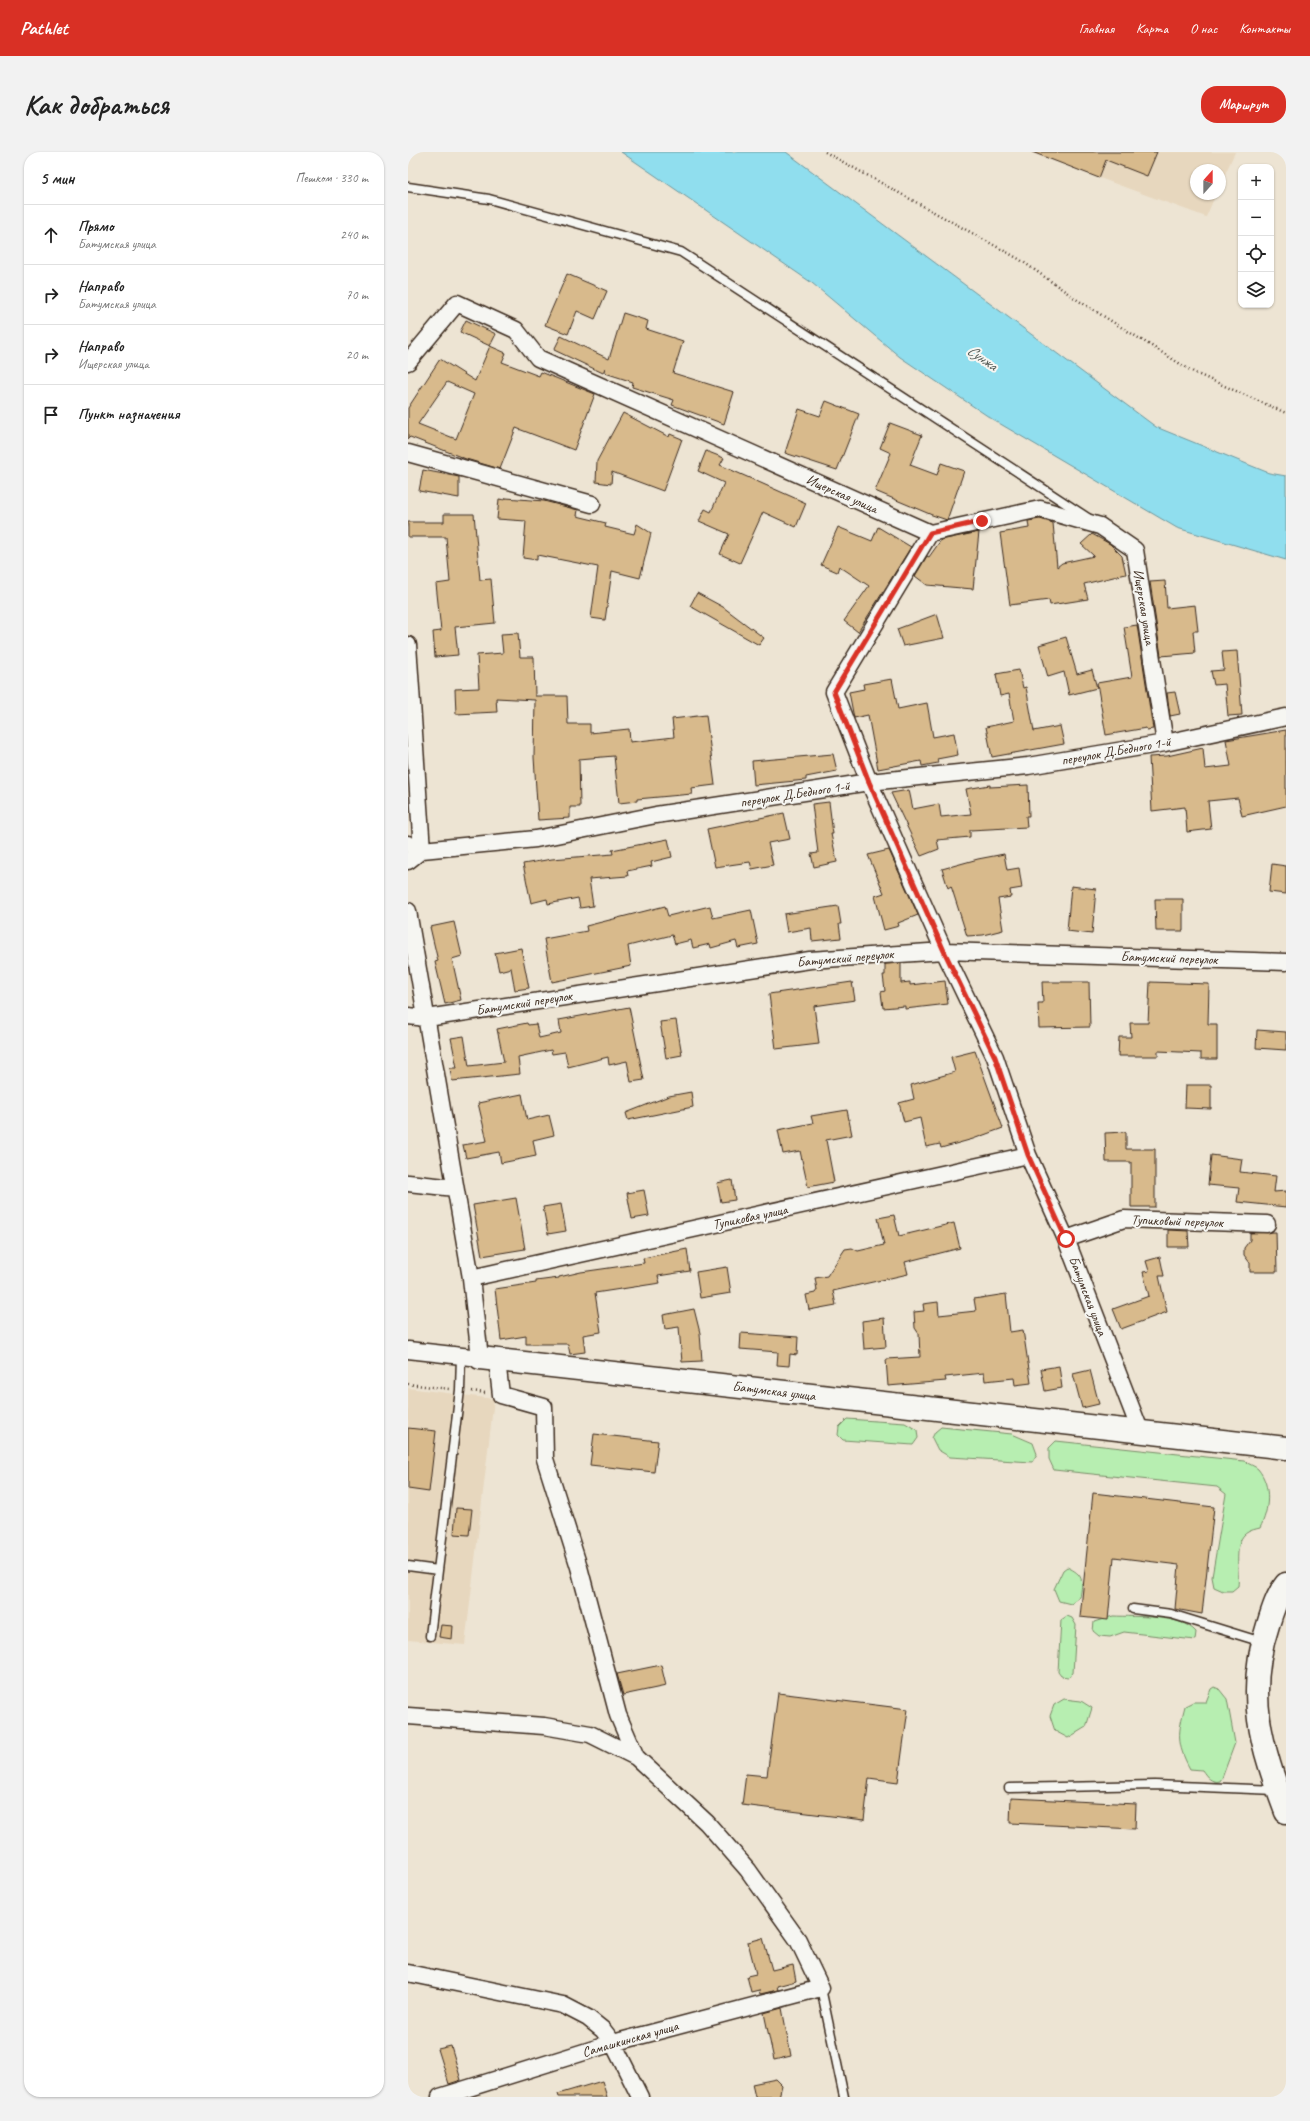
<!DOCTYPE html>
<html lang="ru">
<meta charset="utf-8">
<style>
body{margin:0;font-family:Caveat,sans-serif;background:#f2f2f2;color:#222}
.controls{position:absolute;right:12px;top:12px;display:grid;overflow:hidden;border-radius:8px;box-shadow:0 1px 3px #0004}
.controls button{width:36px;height:36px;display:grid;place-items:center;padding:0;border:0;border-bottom:1px solid #e0e0e0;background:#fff;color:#222;font:20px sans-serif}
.compass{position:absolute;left:782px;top:12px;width:36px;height:36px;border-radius:50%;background:#fff;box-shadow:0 1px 3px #0004;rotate:21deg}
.stop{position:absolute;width:12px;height:12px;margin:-9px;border:3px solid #d93025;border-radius:50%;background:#fff}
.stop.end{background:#d93025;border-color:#fff;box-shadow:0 1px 4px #0008}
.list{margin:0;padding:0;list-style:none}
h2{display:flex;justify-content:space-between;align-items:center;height:52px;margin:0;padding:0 16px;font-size:17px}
h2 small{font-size:13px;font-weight:400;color:#767676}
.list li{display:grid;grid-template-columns:26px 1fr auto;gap:12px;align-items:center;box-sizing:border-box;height:60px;padding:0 16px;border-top:1px solid #e0e0e0}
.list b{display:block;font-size:15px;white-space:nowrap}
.list p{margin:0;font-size:13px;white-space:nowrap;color:#767676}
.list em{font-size:13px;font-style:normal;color:#767676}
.icon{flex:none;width:22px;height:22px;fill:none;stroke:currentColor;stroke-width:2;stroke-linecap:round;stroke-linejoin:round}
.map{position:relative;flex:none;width:878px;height:1945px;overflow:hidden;border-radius:16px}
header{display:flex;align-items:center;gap:24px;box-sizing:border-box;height:56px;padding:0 20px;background:#d93025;color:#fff}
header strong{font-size:19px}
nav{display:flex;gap:22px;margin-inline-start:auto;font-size:14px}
.intro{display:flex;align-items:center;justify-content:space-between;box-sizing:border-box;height:96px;padding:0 24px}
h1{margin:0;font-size:28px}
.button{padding:10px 18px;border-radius:16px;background:#d93025;color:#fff;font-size:14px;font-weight:700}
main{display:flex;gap:24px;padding:0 24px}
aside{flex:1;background:#fff;border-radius:16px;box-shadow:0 1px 3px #0004}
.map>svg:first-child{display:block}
</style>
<header>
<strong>Pathlet</strong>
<nav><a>Главная</a><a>Карта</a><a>О нас</a><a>Контакты</a></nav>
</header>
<div class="intro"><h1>Как добраться</h1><a class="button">Маршрут</a></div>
<main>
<aside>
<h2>5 мин<small>Пешком · 330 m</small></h2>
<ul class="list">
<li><svg class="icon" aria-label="ahead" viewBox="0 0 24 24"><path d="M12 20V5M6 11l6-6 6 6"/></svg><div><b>Прямо</b><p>Батумская улица</p></div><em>240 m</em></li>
<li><svg class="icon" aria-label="right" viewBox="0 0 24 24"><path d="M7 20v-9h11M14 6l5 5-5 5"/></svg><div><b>Направо</b><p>Батумская улица</p></div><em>70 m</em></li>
<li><svg class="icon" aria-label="right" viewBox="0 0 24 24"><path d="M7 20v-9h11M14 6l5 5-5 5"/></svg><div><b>Направо</b><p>Ищерская улица</p></div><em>20 m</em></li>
<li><svg class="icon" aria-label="arrive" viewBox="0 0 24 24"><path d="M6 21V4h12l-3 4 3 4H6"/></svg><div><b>Пункт назначения</b></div></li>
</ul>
</aside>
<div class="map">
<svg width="878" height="1945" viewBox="0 0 878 1945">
<rect width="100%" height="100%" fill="#ede4d3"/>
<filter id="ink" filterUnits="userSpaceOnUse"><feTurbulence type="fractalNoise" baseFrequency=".025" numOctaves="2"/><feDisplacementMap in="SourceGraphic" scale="8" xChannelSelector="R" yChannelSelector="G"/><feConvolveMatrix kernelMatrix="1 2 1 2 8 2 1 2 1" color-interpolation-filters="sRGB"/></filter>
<g filter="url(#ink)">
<path fill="#e7d7be" d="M621 0H827L812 33V18H788V42H808L798 65Z
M0 1236 86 1247 57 1493 0 1488Z"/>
<path fill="#b7eeb1" stroke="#798c68" d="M439 1267 497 1271 509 1278 510 1286 505 1293 435 1288 430 1283 431 1275Z
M533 1275 604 1282 625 1291 629 1302 624 1310 542 1305 530 1298 524 1286 527 1280Z
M648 1289 836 1309C840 1312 847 1314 850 1317 864 1334 861 1358 852 1376 848 1377 843 1378 840 1380 824 1388 832 1421 830 1434L824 1439H815L806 1435 804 1425 818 1342 809 1335 646 1318 641 1307V1296Z
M659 1415C676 1423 675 1428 672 1445L663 1452 651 1449 646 1437 655 1418Z
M659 1464 664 1466 668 1473 665 1521 660 1525 653 1524 650 1520 653 1468Z
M705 1464C727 1465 773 1462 788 1480L787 1488 716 1480 702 1485 691 1484 685 1479 686 1470Z
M806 1535 811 1537 819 1547 827 1591 814 1626 812 1629C803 1631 799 1625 794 1618L782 1617C768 1591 770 1581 777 1554L785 1550H798L803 1537Z
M656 1547 673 1549 684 1556 678 1575 660 1586 647 1579 642 1564 646 1553Z"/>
<path fill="#90deee" stroke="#6e969b" d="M213 0H378L748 275 861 321 878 324V408L769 376 584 267 492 205 404 131Z"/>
<path fill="#d8ba8c" stroke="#3b2a1e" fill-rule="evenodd" d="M624 0H749L739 24 698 8 691 26Z
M159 122 199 139 187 167 169 159 160 182 137 173Z
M215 161 240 169 238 177 275 189 265 221 326 240 316 272 264 253 266 248 224 235 225 230 197 221V216L195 221 146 198 153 184 201 207Z
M58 168 88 182 82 194 52 180Z
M82 194 98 201 94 210 131 224 133 220 187 242 166 298 108 276 92 317 58 307 2 285 0 287V256L32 207 67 229ZM39 230 66 242 48 287 10 272Z
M418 249 451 262 429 318 377 301 391 257 412 264Z
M215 261 261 285 262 282 274 287 255 339 204 320 203 332 188 330 189 309Z
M482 271 514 283 502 313 529 323 533 311 556 319 539 368 524 363 467 339 483 301 472 296Z
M298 299 316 306 312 313 398 351 388 375 355 360 332 411 312 402 321 382 291 369 297 357 303 360 316 331 290 319Z
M15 318 51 325V346L11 339Z
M98 346 136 349 170 358 169 364 198 371 197 375 226 382 229 372 243 381 232 426 204 419 197 468 183 466 190 415 129 403V408L115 406 118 369 89 367 91 347 97 348Z
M36 362H66L72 428 83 427 87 471 47 475 50 503 27 505 25 480 33 479 28 432 42 430 38 385H0V370H36Z
M632 367 645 371 649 415 654 411 686 404 673 392 684 382 702 392 714 404 718 422 676 432 680 447 642 453 641 448 602 453 592 381 621 376 620 369Z
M430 375 464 389 470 375 503 395 450 480 436 469 461 434 431 414 429 420 413 413Z
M571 380 565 437 519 433 507 424 519 404 521 405 533 388Z
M757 429 759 456 787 453 790 479H785L787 501 753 504 742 430Z
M289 441 315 455 356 486 351 493 282 454Z
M529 462 536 486 495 494 489 477Z
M729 473 745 577 739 578 738 576 698 583 689 531 724 525 716 475Z
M110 481 112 505H126L127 544H159L160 572H182V581L221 577 222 590 266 585 264 567 298 563 307 633 283 636 284 642 229 647V649L211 651 206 604 171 607 172 655H162V666L130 668 126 605 127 548 88 546 89 560 48 562 47 537 71 536 69 503 95 501 93 482Z
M658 485 669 522 684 518 689 536 661 543 656 520 640 525 631 493Z
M829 499 834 563 820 564 817 532 806 533 803 519 816 518 814 500Z
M611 518 615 536 618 535 626 579 652 574 656 592 584 605 578 575 606 569 601 542 592 544 588 522Z
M484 527 490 557 519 551 525 585 546 581 550 603 529 607 530 611 514 614 513 609 470 617 460 563 446 566 441 540 456 537 455 532Z
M767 540 772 562 762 564 759 541Z
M878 578V654L834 664 830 646 800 649 803 677 779 680 777 655 744 659 741 605 759 604 795 596 797 617 823 614 818 588Z
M425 602 429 619 398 625V628L346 633 344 609Z
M582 633V635L620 633 621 664H618L619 675 562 678V685L529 688 531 697 513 704 483 641 501 638 505 657 531 652 533 665 563 662 558 637Z
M421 650 425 682H423L429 710 406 715 403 702 410 701 404 652Z
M376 661 382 687 360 691 365 713 344 717 342 710 307 715 299 677Z
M260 687 264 705 243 710 244 714 219 719 220 724 181 727 185 754 172 756 170 746 140 752 139 747 123 751 115 712 144 707 205 702 204 698Z
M481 698 510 763 490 771 491 774 476 778 467 744 476 741 460 703Z
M596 702 599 718 611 716 614 736 602 738 603 745 590 747 595 778 575 783 559 784 543 734 540 736 534 717 570 707Z
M864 712 878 714V742L861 740Z
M663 734 688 737 684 782 659 779Z
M747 747H775V779H748Z
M257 754 260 764 302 754 305 766 343 758 350 792 330 796 328 789 303 796 302 792 285 796 283 788 267 792 264 783 220 794 223 814 144 830 136 787 179 779 178 774Z
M430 754 433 772H431L433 786 404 789 403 776 379 780 376 762Z
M46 770 54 804 44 807 53 848 37 852 27 810 30 809 22 775Z
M113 796 121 836 107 838 103 816 91 819 87 801Z
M493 811V831L502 830V833L537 829 540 852 497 857V854L475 856 473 840 477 839 475 823H477V812Z
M444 830 447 848 406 854 411 892 368 897 361 842Z
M634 830H681L682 875 631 876 630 851H635Z
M742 830 801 832 800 872H809V907H793V901L750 899V904H710L711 885H723L722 871H740Z
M221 855 236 928 223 930 219 909 201 913 200 905 160 915 157 900 144 902 143 898 110 905 112 922 44 929 42 916H49L43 886 56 884 61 914 96 910 89 877 119 871 120 873 128 872 131 886 153 881 151 868Z
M268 868 274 903 258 906 252 870Z
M849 878 878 880V898L848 896Z
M567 899 595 976 565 987 533 996 532 992 518 995 512 966 496 970 491 951 506 947 503 933 547 920 543 905Z
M778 933H803V957L777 956Z
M283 940 285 955 220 968 218 961 261 944Z
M114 942 119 968 141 963 146 983 125 988 128 1004 93 1011 91 1000 58 1006 55 993 79 989 70 951Z
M439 958 444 983 418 988 426 1030 400 1035 392 999 375 1002 370 978 405 971 403 964Z
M718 980V997H747V1055H723V1010H698L697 981Z
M803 1003 834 1007 832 1020 868 1024 866 1040 878 1039V1055L829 1050 831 1036 800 1033Z
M324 1028 327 1048 313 1050 309 1031Z
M236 1038 241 1064 224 1067 219 1041Z
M108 1046 117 1097 74 1104 65 1053Z
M153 1052 158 1079 140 1082 135 1055Z
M486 1063 491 1084 546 1071 552 1096 497 1110 500 1122 425 1139 428 1153 401 1158 398 1143 407 1141 409 1138 407 1126 419 1124 437 1097 444 1096 450 1099 476 1093 470 1066Z
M760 1078 780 1079 781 1095H760Z
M868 1080 869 1120H842V1111L836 1103V1096L842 1088V1081Z
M279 1097 282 1119 250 1124 252 1131 187 1141 193 1180 175 1183 177 1200 162 1202 160 1192H118V1184L93 1188 87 1137 128 1131V1129L151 1126V1125L173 1120 236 1111 235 1106Z
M752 1105 756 1124H751L759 1160 713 1177 705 1157 741 1144 735 1120 741 1119 738 1109Z
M319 1115 323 1141 292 1146 288 1120Z
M598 1142 602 1180 615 1178 623 1231 607 1233 606 1226 577 1229 576 1221 537 1225 538 1229 480 1234 478 1207 512 1205 511 1182 507 1176 506 1160 516 1159 515 1152 530 1150 531 1163 568 1159 566 1147Z
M286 1157 292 1181 294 1209 274 1210 271 1175 257 1177 255 1163Z
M476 1166 478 1195 456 1197 454 1169Z
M333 1181 390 1185 389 1203 382 1202 381 1214 369 1213 370 1200 332 1197Z
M651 1214 654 1236 637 1239 633 1217Z
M682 1218 691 1252 674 1256 665 1222Z
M0 1276 28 1279 21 1340 0 1337Z
M186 1282 250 1289 246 1320 182 1313Z
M685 1341 806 1355 794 1462 767 1457 771 1413 706 1405 700 1468 672 1465Z
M48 1356 64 1357 61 1383 46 1382Z
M33 1473 45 1474 44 1487 31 1485Z
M253 1513 258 1534 215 1543 209 1522Z
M370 1541 500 1557 490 1630 461 1626 456 1668 334 1653 338 1622 359 1624Z
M603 1646 728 1652 727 1677 602 1671Z
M355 1786 364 1818 385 1813 388 1829 369 1834 370 1838 352 1842 351 1838 343 1840 339 1824 348 1822 340 1790Z
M374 1856 383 1904 366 1908 356 1861Z
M43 1894 53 1928 41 1932 30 1897Z
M368 1927 374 1933 371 1945H347L344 1932Z
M194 1929 199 1945H151L150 1942Z"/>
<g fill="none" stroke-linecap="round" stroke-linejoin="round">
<g stroke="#3b2a1e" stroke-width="11">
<path id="lane" d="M0 35 81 47 273 100 680 366
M0 1414 30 1418
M725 1457 763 1462 854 1490
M22 1484 52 1238 53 1204
M601 1636 747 1633 868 1638
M413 1836 436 1945"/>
</g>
<g stroke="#3b2a1e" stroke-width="19">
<path id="street" d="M0 210 49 151 108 178 130 206 522 381 632 357 692 374 727 398 757 591
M0 301 184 352
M522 381 426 540 461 630 536 799 587 905 620 1003 658 1087 733 1281
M0 493 14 698 0 709
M0 692 14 698 128 687 248 663 461 630 620 614 757 591 878 565
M0 759 63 1126 72 1206 0 1198
M0 864 19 866 402 808 536 799 878 810
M0 1031 47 1036
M658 1087 716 1067 859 1072
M63 1126 620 1003
M0 1564 136 1574 182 1582 228 1605
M0 1821 155 1853 180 1866 195 1878 205 1891 232 1945
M32 1945 205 1891 413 1836 390 1788 340 1718 299 1671 228 1605 210 1563 171 1415 137 1307 136 1255 93 1243 89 1208"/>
</g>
<g stroke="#3b2a1e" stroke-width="25">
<path id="secondary" d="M72 1206 878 1296
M878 1432C869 1443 864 1460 860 1473 837 1542 853 1594 878 1660"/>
</g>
<path stroke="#3b2a1e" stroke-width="2.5" stroke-dasharray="1 3" stroke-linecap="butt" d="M417 0 611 107 671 149 787 221 878 261
M0 1232 41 1237
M64 1239 77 1241"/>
<use href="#lane" stroke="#f6f6f2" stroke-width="8"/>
<use href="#street" stroke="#f6f6f2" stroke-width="16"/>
<use href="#secondary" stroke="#f6f6f2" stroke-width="22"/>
</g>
</g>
<g fill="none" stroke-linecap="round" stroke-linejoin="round" filter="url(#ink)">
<path stroke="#d93025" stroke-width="5" d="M574 369 522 381 426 540 461 630 536 799 587 905 620 1003 658 1087"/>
</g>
<g text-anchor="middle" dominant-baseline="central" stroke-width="4" stroke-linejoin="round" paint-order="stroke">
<g font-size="14" fill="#3b2a1e" stroke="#f6f6f2">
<text transform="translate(434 342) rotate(24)">Ищерская улица</text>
<text transform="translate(736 455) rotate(81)">Ищерская улица</text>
<text transform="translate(708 599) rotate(-10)">переулок Д.Бедного 1-й</text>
<text transform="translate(387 642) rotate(-9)">переулок Д.Бедного 1-й</text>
<text transform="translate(437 806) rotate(-5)">Батумский переулок</text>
<text transform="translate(761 806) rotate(2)">Батумский переулок</text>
<text transform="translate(116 851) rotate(-9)">Батумский переулок</text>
<text transform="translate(342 1065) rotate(-12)">Тупиковая улица</text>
<text transform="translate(769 1069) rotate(2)">Тупиковый переулок</text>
<text transform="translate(680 1144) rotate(69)">Батумская улица</text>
<text transform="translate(366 1239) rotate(7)">Батумская улица</text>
<text transform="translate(222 1887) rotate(-16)">Самашкинская улица</text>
</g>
<g font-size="15" font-style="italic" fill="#505752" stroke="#f6f6f2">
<text transform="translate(574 206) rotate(35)">Сунжа</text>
</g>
</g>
</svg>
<div class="controls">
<button>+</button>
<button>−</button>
<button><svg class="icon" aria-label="locate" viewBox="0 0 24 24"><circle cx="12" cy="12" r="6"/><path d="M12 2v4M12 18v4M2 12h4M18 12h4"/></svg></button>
<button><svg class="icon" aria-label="layers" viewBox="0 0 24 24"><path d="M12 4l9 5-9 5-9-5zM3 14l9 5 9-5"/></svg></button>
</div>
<svg class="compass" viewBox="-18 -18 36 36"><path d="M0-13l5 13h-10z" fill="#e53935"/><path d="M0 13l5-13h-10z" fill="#767676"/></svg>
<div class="stop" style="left:658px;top:1087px"></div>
<div class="stop end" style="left:574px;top:369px"></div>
</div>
</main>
